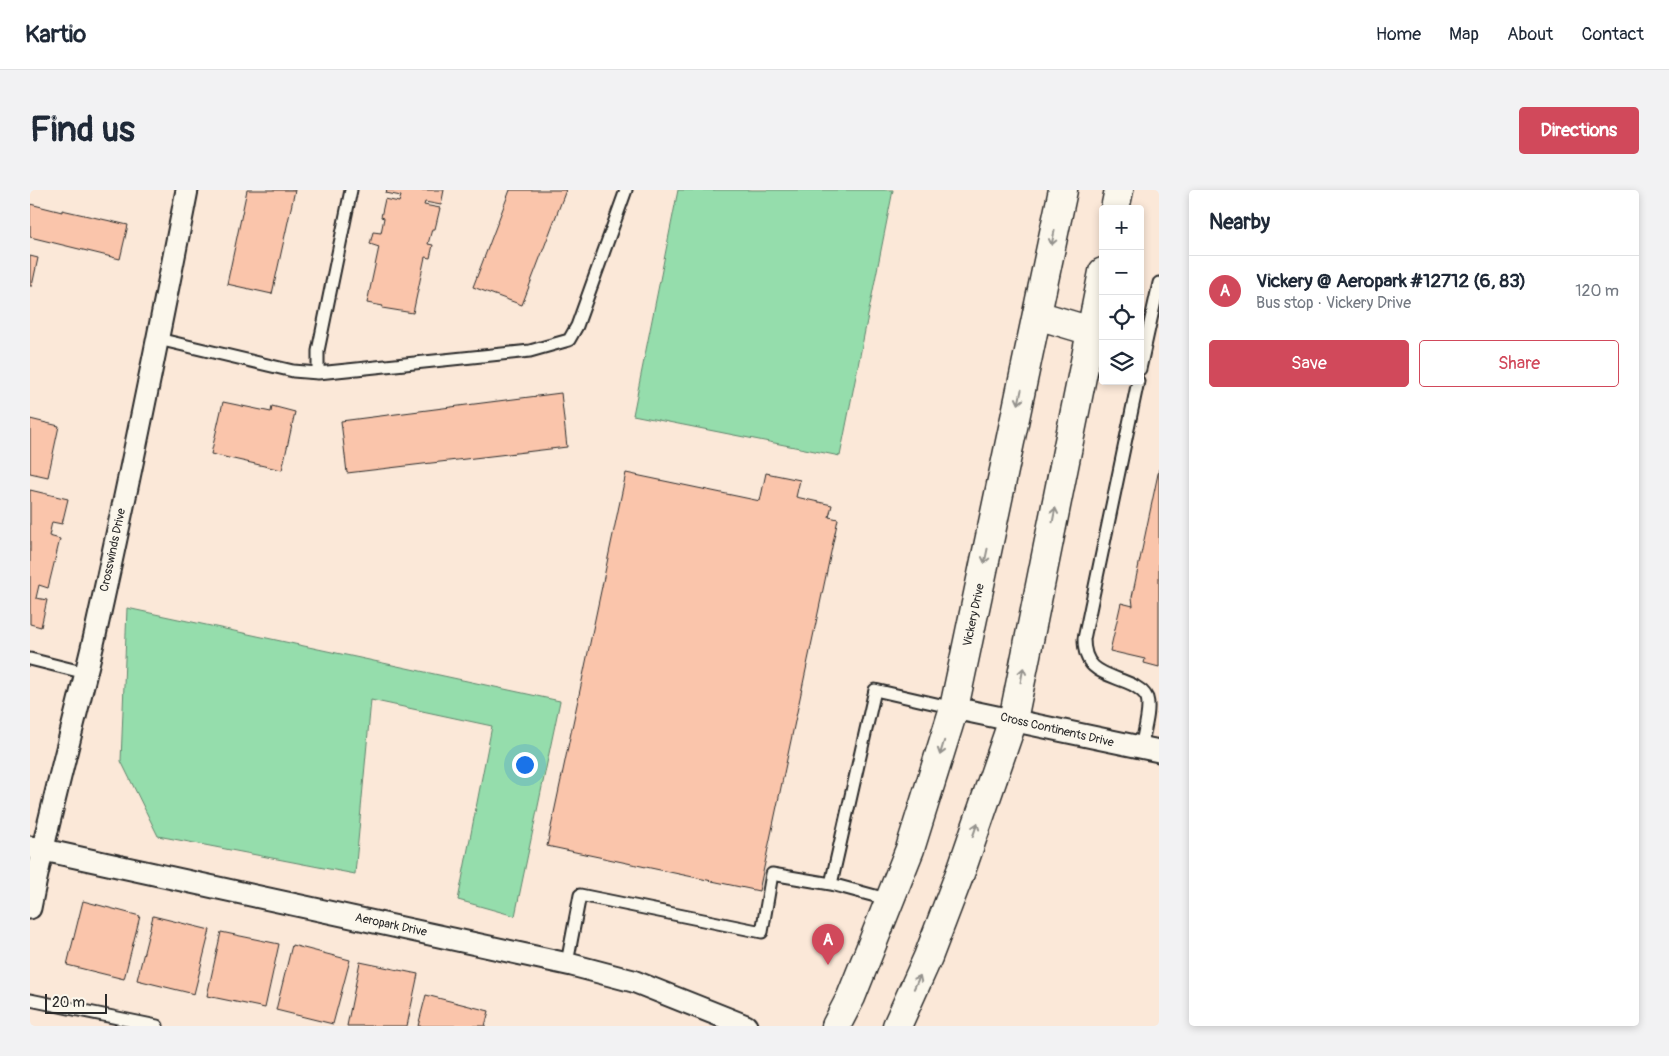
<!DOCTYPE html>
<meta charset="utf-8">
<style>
body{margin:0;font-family:Pangolin,sans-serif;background:#f2f2f3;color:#1f2937}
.controls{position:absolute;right:15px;top:15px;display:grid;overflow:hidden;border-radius:5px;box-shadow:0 2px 8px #0003}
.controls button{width:45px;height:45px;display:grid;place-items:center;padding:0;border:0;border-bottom:1px solid #e0e1e3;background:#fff;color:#1f2937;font:25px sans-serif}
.scale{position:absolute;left:15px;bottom:12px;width:62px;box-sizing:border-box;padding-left:5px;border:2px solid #2b2b2b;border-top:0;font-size:14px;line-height:18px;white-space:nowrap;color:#2b2b2b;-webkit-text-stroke:4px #fbf7ec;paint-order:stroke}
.you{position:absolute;left:494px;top:574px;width:18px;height:18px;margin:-12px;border:4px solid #fff;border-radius:50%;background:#1a73e8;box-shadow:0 0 0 8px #1a73e833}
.badge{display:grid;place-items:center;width:32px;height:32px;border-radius:50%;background:#d1495b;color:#fff;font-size:16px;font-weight:700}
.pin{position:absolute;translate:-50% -41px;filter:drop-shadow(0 1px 2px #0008)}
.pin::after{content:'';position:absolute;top:26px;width:18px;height:15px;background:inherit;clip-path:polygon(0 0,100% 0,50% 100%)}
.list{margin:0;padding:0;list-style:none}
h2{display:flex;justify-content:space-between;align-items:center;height:65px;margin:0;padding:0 20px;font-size:21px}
h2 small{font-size:16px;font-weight:400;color:#747a83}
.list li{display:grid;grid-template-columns:32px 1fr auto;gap:15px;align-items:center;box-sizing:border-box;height:70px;padding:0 20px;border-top:1px solid #e0e1e3}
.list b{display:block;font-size:19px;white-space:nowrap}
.list p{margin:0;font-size:16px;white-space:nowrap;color:#747a83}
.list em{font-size:16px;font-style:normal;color:#747a83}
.actions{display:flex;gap:10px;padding:15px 20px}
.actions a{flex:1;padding:11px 0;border:1px solid #d1495b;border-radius:5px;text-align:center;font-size:18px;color:#d1495b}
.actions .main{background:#d1495b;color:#fff}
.icon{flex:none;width:28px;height:28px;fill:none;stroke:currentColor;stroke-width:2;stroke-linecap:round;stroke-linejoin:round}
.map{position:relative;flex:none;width:1129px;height:836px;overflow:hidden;border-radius:5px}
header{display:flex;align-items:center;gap:30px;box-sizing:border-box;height:70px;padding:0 25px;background:#fff;border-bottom:1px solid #e0e1e3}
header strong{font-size:24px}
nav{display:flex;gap:28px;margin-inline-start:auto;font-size:18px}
.intro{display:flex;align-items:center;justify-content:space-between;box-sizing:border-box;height:120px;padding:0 30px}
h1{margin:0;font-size:35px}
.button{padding:12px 22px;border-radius:5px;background:#d1495b;color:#fff;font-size:18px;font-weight:700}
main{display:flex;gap:30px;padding:0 30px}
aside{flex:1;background:#fff;border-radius:5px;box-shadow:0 2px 8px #0003}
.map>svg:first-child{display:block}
</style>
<header>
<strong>Kartio</strong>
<nav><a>Home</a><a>Map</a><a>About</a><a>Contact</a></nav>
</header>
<div class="intro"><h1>Find us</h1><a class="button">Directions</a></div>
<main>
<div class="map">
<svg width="1129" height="836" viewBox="0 0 1129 836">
<rect width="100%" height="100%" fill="#fbe8d8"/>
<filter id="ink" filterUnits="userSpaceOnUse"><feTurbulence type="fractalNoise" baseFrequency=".02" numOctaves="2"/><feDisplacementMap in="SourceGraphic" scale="10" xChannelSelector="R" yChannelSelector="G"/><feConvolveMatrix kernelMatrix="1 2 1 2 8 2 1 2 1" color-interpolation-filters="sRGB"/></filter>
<g filter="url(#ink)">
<path fill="#95ddac" stroke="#60846c" d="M648 0H863L810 266 603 225Z
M97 418 530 511 485 726 428 710 462 536 341 510 325 684 128 646 91 571Z"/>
<path fill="#fac5ab" stroke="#2b2b2b" d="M217 0H265L242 104 197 94Z
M357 0H414L411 15 395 12 394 15 410 18 405 39H402L398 54 403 55 400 68 395 67 383 123 352 118 353 116 337 113 349 57 340 54 343 42 351 43 354 28 351 27 355 9 369 12 371 6 356 3Z
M480 0H536L492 115 443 97Z
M0 14 32 22V20L98 35 90 69 0 47Z
M0 66 8 68 2 96H0Z
M531 203 537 257 317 283 311 231Z
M193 212 241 222 242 216 265 222 252 280 181 264Z
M0 229 29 236 18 287 0 283Z
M1129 279V477L1114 473 1115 469 1080 461 1091 413 1103 416 1102 407Z
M596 283 730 311 736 283 770 290 766 307 802 315 799 327 808 329 729 701 517 656Z
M0 300 38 309 32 334 22 332 19 346 30 349 18 398 9 395 6 408 17 410 11 437 0 434Z
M53 711 110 726 94 789 37 775Z
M123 726 180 740 164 804 107 790Z
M191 742 249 754 235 818 177 806Z
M262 755 320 770 303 834 246 820Z
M330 772 388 784 377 836H317Z
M396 805 459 821 455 836H388Z"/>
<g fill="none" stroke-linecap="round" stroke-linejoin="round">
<g stroke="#2b2b2b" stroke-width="15">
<path id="lane" d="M128 149 263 181 288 183 500 161 539 150 547 136 596 0
M1110 179 1129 93
M288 183V161L321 0
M1108 191 1054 449C1054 483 1077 483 1103 495 1109 499 1114 501 1117 508 1121 520 1113 545 1111 558
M0 469 56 483
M860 710 801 694 845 500 924 518
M537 773 550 705 732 742 742 684 801 694
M0 810 127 836"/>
</g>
<g stroke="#2b2b2b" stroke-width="25">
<path id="street" d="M924 518 1129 561
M0 657 542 775 603 791 716 836
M0 718C18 626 44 536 65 445 98 297 128 149 157 0"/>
</g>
<g stroke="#2b2b2b" stroke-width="31">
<path id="secondary" d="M1085 19 1089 0
M1007 125 1061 141
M806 836 821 807 880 659 924 518 1033 0
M867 836 898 767 932 678 983 530 1073 82"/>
</g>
<use href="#lane" stroke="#fbf7ec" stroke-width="11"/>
<use href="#street" stroke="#fbf7ec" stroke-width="21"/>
<use href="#secondary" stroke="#fbf7ec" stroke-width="28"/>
</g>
<defs><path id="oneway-shaft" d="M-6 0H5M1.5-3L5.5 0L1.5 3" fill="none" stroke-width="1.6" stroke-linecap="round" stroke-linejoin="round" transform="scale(1.25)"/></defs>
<g stroke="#93918c">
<use href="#oneway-shaft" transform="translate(1023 48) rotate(102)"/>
<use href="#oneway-shaft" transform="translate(990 207) rotate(102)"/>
<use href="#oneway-shaft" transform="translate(1024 325) rotate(-79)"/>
<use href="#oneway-shaft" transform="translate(956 366) rotate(102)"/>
<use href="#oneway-shaft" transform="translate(992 485) rotate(-79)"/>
<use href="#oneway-shaft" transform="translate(912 558) rotate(107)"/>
<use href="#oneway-shaft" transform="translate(945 640) rotate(-71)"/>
<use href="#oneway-shaft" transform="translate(887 792) rotate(-65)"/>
</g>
</g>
<g text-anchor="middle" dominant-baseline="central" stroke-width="4" stroke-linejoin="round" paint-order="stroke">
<g font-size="12" fill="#2b2b2b" stroke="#fbf7ec">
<text transform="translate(83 360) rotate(-78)">Crosswinds Drive</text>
<text transform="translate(944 425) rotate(-78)">Vickery Drive</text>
<text transform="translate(1027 540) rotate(13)">Cross Continents Drive</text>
<text transform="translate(361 735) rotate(12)">Aeropark Drive</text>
</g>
</g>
</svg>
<div class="controls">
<button>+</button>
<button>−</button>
<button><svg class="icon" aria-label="locate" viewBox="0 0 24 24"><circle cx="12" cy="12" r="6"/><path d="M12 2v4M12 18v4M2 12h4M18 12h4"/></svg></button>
<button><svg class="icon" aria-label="layers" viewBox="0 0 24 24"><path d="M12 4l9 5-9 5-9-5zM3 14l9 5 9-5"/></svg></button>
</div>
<div class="scale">20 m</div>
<div class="you"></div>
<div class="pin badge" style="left:798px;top:775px">A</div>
</div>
<aside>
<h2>Nearby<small></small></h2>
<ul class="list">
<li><span class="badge">A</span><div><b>Vickery @ Aeropark #12712 (6, 83)</b><p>Bus stop · Vickery Drive</p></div><em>120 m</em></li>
</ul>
<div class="actions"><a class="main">Save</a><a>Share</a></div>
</aside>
</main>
